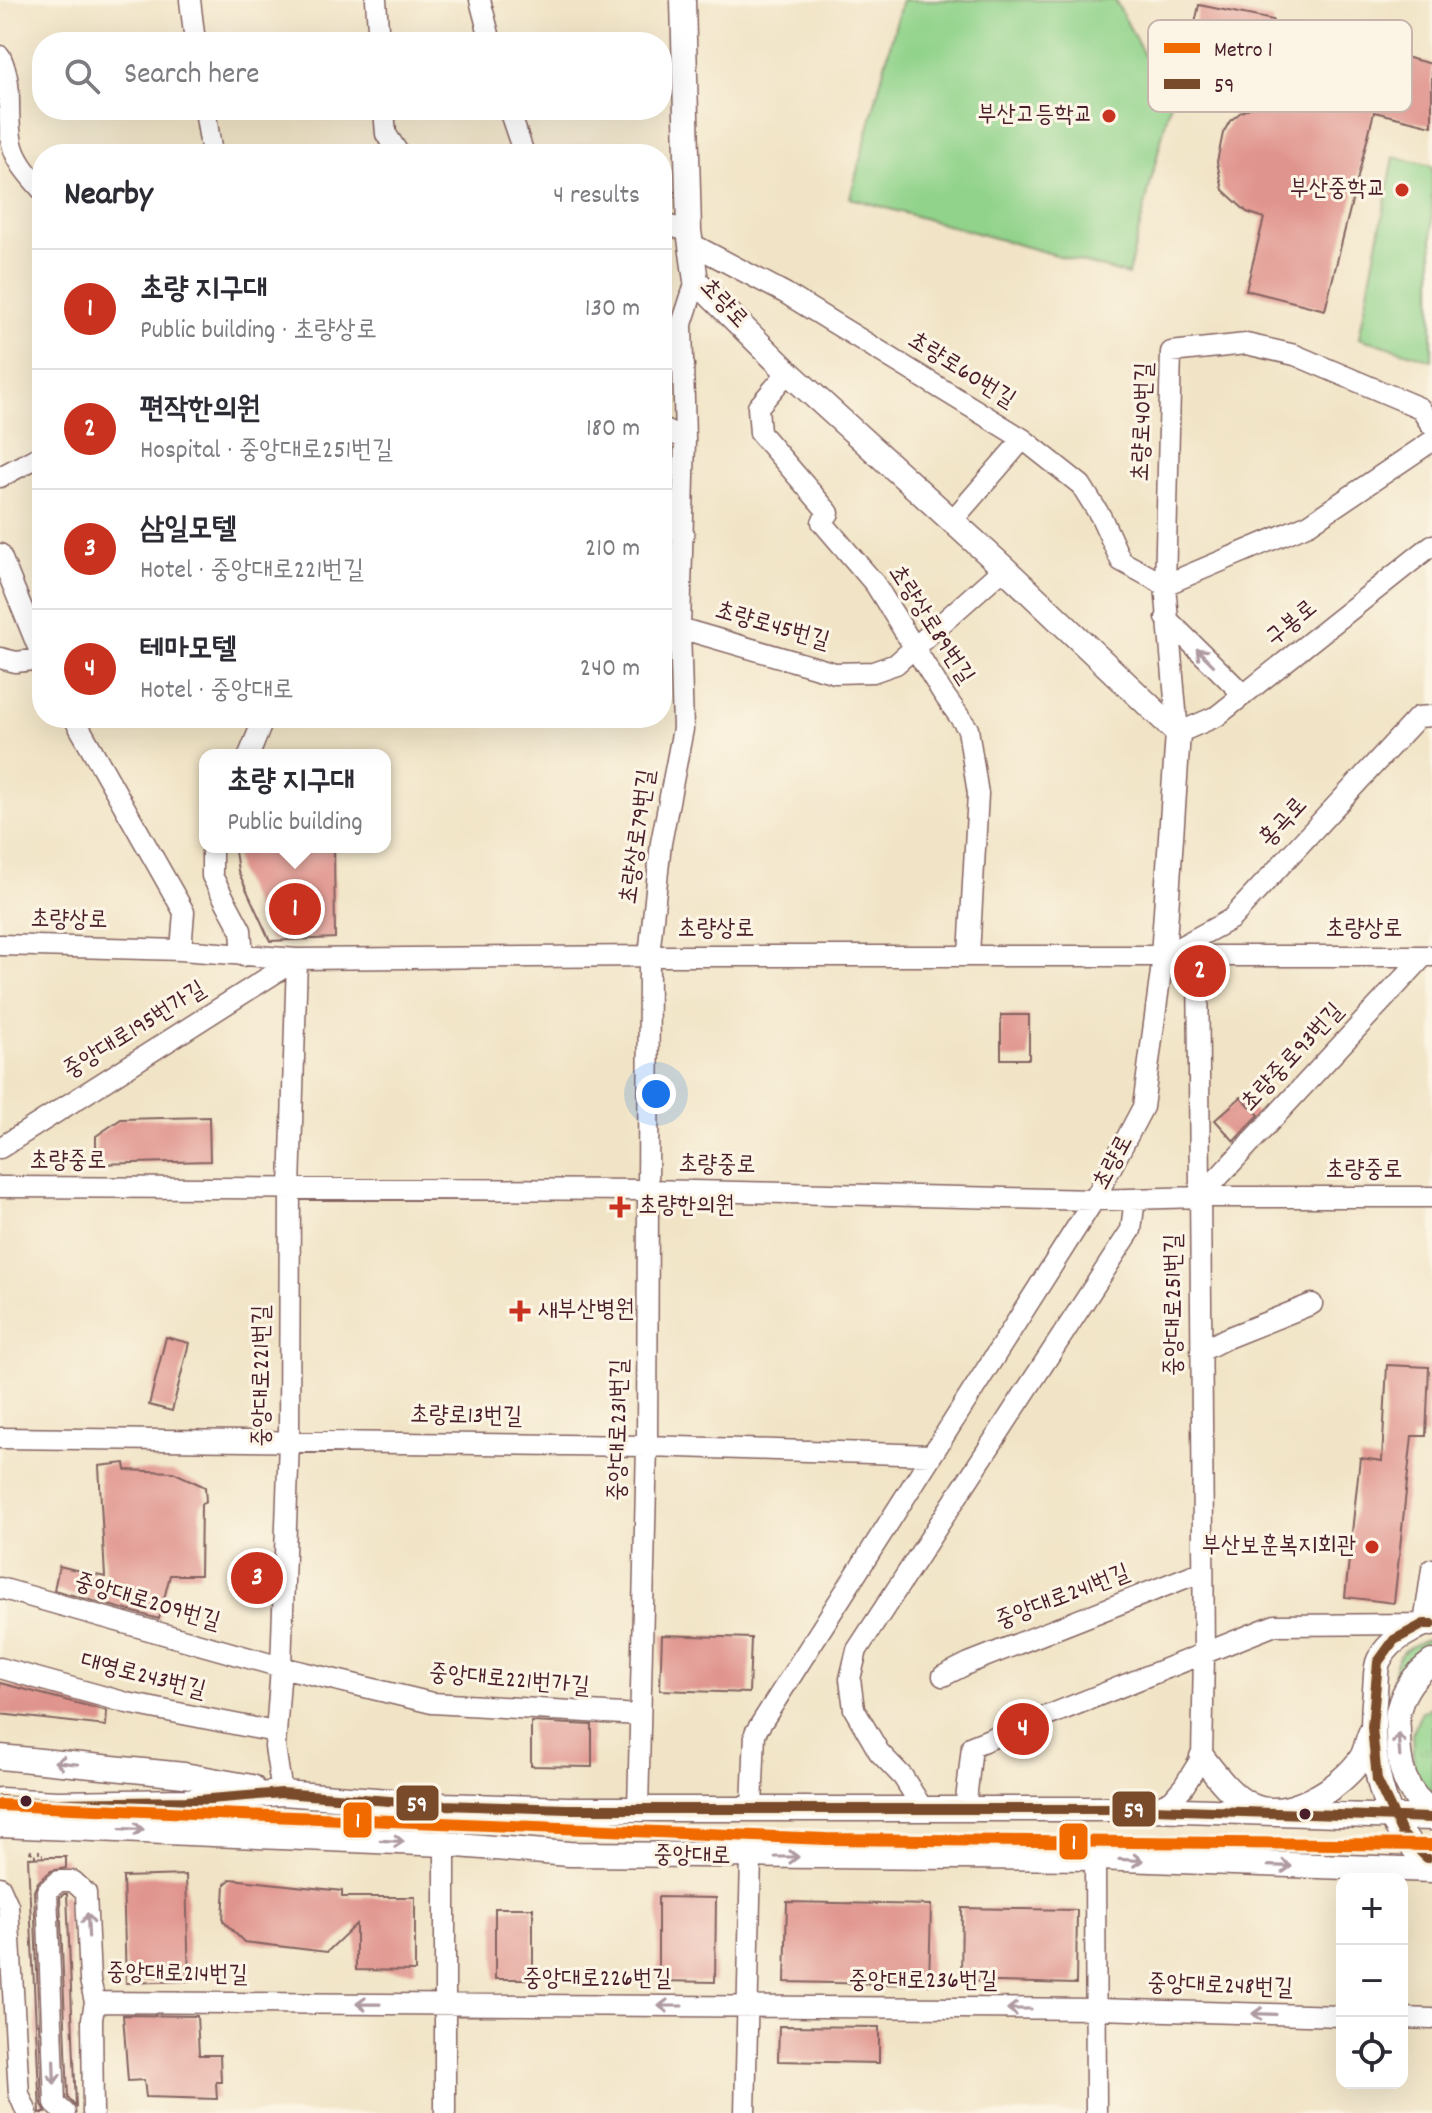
<!DOCTYPE html>
<meta charset="utf-8">
<style>
body{margin:0;font-family:Dekko,"Poor Story",sans-serif;background:#f2f2f3;color:#2b2b33}
.controls{position:absolute;right:24px;bottom:24px;display:grid;overflow:hidden;border-radius:16px;box-shadow:0 8px 32px #0002}
.controls button{width:72px;height:72px;display:grid;place-items:center;padding:0;border:0;border-bottom:2px solid #e1e1e2;background:#fff;color:#2b2b33;font:40px sans-serif}
.you{position:absolute;left:656px;top:1094px;width:28px;height:28px;margin:-20px;border:6px solid #fff;border-radius:50%;background:#1a73e8;box-shadow:0 0 0 12px #1a73e833}
.badge{display:grid;place-items:center;width:52px;height:52px;border-radius:50%;background:#c8321e;color:#fff;font-size:26px;font-weight:700}
.pin{position:absolute;translate:-50% -50%;border:4px solid #fff;box-shadow:0 2px 8px #0006}
.popup{position:absolute;left:199px;top:749px;width:192px;height:104px;box-sizing:border-box;display:grid;place-content:center;border-radius:16px;background:#fff;filter:drop-shadow(0 2px 6px #0005);font-size:26px;white-space:nowrap;color:#7c7c81}
.popup b{font-size:30px;color:#2b2b33}
.popup::after{content:'';position:absolute;left:50%;top:100%;margin-left:-16px;border:16px solid transparent;border-top-color:#fff}
.list{margin:0;padding:0;list-style:none}
h2{display:flex;justify-content:space-between;align-items:center;height:104px;margin:0;padding:0 32px;font-size:34px}
h2 small{font-size:26px;font-weight:400;color:#7c7c81}
.list li{display:grid;grid-template-columns:52px 1fr auto;gap:24px;align-items:center;box-sizing:border-box;height:120px;padding:0 32px;border-top:2px solid #e1e1e2}
.list b{display:block;font-size:30px;white-space:nowrap}
.list p{margin:0;font-size:26px;white-space:nowrap;color:#7c7c81}
.list em{font-size:26px;font-style:normal;color:#7c7c81}
.icon{flex:none;width:44px;height:44px;fill:none;stroke:currentColor;stroke-width:2;stroke-linecap:round;stroke-linejoin:round}
.map{position:relative;flex:none;width:1432px;height:2113px;overflow:hidden}
.search{position:absolute;background:#fff;box-shadow:0 8px 32px #0002;left:32px;top:32px;width:640px;height:88px;display:flex;align-items:center;gap:20px;box-sizing:border-box;padding:0 28px;border-radius:32px;color:#7c7c81;font-size:30px}
.panel{position:absolute;background:#fff;box-shadow:0 8px 32px #0002;left:32px;top:144px;width:640px;height:584px;border-radius:32px}
.map>svg:first-child{display:block}
</style>
<div class="map">
<svg width="1432" height="2113" viewBox="0 0 1432 2113">
<defs>
<pattern id="park-tufts" width="24" height="20" patternUnits="userSpaceOnUse" patternTransform="scale(2)"><rect width="24" height="20" fill="#91d38b"/><path d="M3 7l-1-3M5 7V3M7 7l1-3M15 17l-1-3M17 17v-4M19 17l1-3" fill="none" stroke="#7fb578"/></pattern>
</defs>
<rect width="100%" height="100%" fill="#fcf5e5"/>
<filter id="ink" filterUnits="userSpaceOnUse"><feTurbulence type="fractalNoise" baseFrequency=".0125" numOctaves="2"/><feDisplacementMap in="SourceGraphic" scale="16" xChannelSelector="R" yChannelSelector="G"/><feConvolveMatrix kernelMatrix="1 2 1 2 8 2 1 2 1" color-interpolation-filters="sRGB"/></filter>
<filter id="wash" filterUnits="userSpaceOnUse"><feTurbulence type="fractalNoise" baseFrequency=".006" numOctaves="4" result="noise"/><feDisplacementMap in="SourceGraphic" scale="32" xChannelSelector="R" yChannelSelector="G"/><feGaussianBlur stdDeviation="1.8" result="paint"/><feColorMatrix in="noise" values="0 0 0 0 0 0 0 0 0 0 0 0 0 0 0 0 0 1.4 0 .05"/><feComposite in="paint" operator="in"/></filter>
<g filter="url(#wash)">
<rect width="100%" height="100%" fill="#f1e4c6"/>
<path fill="#91d38b" stroke="#6e795b" stroke-width="2" d="M902 0H1115L1170 104 1128 275 850 198Z
M1394 157 1432 166V360L1359 338Z
M1432 1639V1648L1409 1667 1396 1685 1393 1683C1393 1656 1406 1644 1432 1639Z"/>
<path fill="url(#park-tufts)" stroke="#6e795b" stroke-width="2" d="M1432 1706V1801L1414 1775 1412 1734 1421 1713Z"/>
<g id="blocks">
<path fill="#e0948e" d="M1199 5 1273 20 1266 58 1191 42Z
M1310 33 1432 64V126L1374 112 1325 310 1246 290 1264 218 1247 212 1223 190 1217 162 1223 133 1230 121 1241 112 1257 104 1277 103 1292 105Z
M295 847H334L335 938 270 941 238 871 235 851Z
M1001 1015H1029V1059H1001Z
M1241 1097 1259 1115 1234 1141 1215 1120Z
M209 1117 210 1161 96 1164V1136L121 1119Z
M166 1337 189 1343 172 1411 149 1405Z
M1387 1365 1429 1367 1426 1436H1412L1394 1603 1345 1597 1360 1458 1382 1461Z
M125 1463 126 1470 173 1472 205 1487 206 1502 201 1504 200 1575H170L159 1619 54 1590 59 1566 105 1577 99 1466Z
M662 1635 751 1638 749 1693 660 1690Z
M0 1683 107 1711 106 1726 0 1714Z
M531 1722 592 1725V1767L531 1766Z
M50 1857H66V1868L51 1871 38 1882 34 1891 42 2104 46 2113H40L28 1858Z
M186 1875 189 1981 126 1983 123 1877Z
M231 1879 342 1891V1897H415V1971L356 1970V1924L327 1952 244 1942 223 1921 225 1884Z
M64 1894H67L76 2107 68 2098 60 1897Z
M658 1897 716 1898 715 1982 658 1981Z
M787 1902 931 1905 929 1985 785 1982Z
M495 1908H533V1979H495Z
M962 1908 1077 1910 1076 1984 961 1981Z
M123 2015 197 2016 199 2055H220L221 2082H216L217 2099 146 2097 144 2080 128 2081Z
M779 2026 879 2027V2063L778 2061Z"/>
</g>
</g>
<g filter="url(#ink)">
<use href="#blocks" fill-opacity="0" stroke="#846461" stroke-width="2"/>
<g fill="none" stroke-linecap="round" stroke-linejoin="round">
<g stroke="#846461" stroke-width="23">
<path id="minor" d="M190 0 195 42
M376 0 379 42
M480 0 491 42
M0 56C15 88 5 111 12 143 16 162 30 176 42 190
M205 110 212 154
M384 110 386 134 399 154
M509 110 524 154
M662 224 689 231
M690 243 785 293 1023 439 1081 485 1101 517 1121 561 1165 585 1309 524 1432 441
M662 357 684 365
M788 372 758 407 760 433 829 513 822 522 875 584 942 692 968 729 978 794 969 955
M1432 426 1420 408 1295 355 1246 344 1171 352 1165 585 1178 733 1217 716 1432 545
M662 428 685 439
M0 477 42 455
M951 522 1023 439
M662 523 684 534
M0 554 42 657
M1166 618 1244 695
M662 623 835 673 873 672 896 664 1004 568
M0 658 16 662 42 659
M74 718 184 912 181 950
M249 755 264 718
M212 847V876L241 930 243 956
M0 945 181 950 297 959 649 956H1432
M1167 954 1231 919 1418 717 1432 716
M0 1148 297 959
M0 1187 647 1190 1094 1200 1200 1197H1432
M1200 1197 1424 956
M1201 1351 1227 1338 1312 1304
M0 1438 647 1446 932 1455
M0 1588 281 1667 432 1703 640 1715
M0 1668 127 1703 275 1732
M943 1676 969 1663 1203 1571
M282 1793 275 1747 281 1667 289 1440 290 1189 297 959
M752 1808 755 1733 1094 1200 1143 1107 1163 956
M638 1809 647 1446 649 956 661 843 683 729 680 628 685 439 682 324 696 281
M923 1809 903 1777 879 1752 854 1709 850 1679 857 1650 1131 1230 1135 1199
M1152 1809 1172 1800 1184 1786 1202 1757 1204 1654 1198 956
M965 1810 972 1746 1275 1625 1424 1624 1432 1569
M1095 1858 1096 2113
M0 1887 8 1905 19 2094 27 2113
M95 2002 1097 2009 1342 2016
M1402 2018 1432 2019
M65 2113 55 2104 47 1891 59 1881H73L86 1893 90 1980 95 2002 92 2019 93 2113
M445 2113V1844
M745 2113 751 1857"/>
</g>
<g stroke="#846461" stroke-width="27">
<path id="major" d="M683 0 689 231 696 281 788 372 1004 568 1178 733 1163 956
M1432 1624C1423 1623 1417 1627 1409 1632 1397 1638 1386 1647 1379 1660 1375 1668 1376 1681 1375 1690 1369 1746 1376 1831 1432 1861
M1432 1662C1417 1673 1404 1689 1399 1708 1396 1715 1398 1725 1398 1733 1398 1764 1404 1794 1432 1811
M0 1757 184 1775 252 1787
M1202 1757C1216 1775 1230 1795 1250 1805 1286 1823 1342 1788 1362 1757 1366 1750 1367 1741 1370 1734
M0 1800 57 1803 186 1801 282 1793 443 1805 567 1809H1152L1432 1818
M0 1825 445 1844 569 1854 1095 1858 1432 1870"/>
</g>
<path stroke="#846461" stroke-width="4" stroke-dasharray="2 6" stroke-linecap="butt" d="M40 1852H31V1856L43 1855"/>
<use href="#minor" stroke="#fff" stroke-width="20"/>
<use href="#major" stroke="#fff" stroke-width="24"/>
<g stroke="#fcf5e5" stroke-width="16">
<path id="bus-1" d="M0 1800 57 1803 186 1801 282 1793 443 1805 567 1809H1152L1432 1818
M1427 1858 1403 1835 1377 1780 1372 1727 1378 1662 1394 1640 1424 1624H1432"/>
</g>
<use href="#bus-1" stroke="#7a4b2a" stroke-width="10"/>
<g stroke="#fcf5e5" stroke-width="18">
<path id="metro-1" d="M0 1805 826 1839 1432 1845"/>
</g>
<use href="#metro-1" stroke="#f06a00" stroke-width="12"/>
</g>
<defs><path id="oneway-shaft" d="M-6 0H5M1.5-3L5.5 0L1.5 3" fill="none" stroke-width="1.6" stroke-linecap="round" stroke-linejoin="round" transform="scale(2)"/></defs>
<g stroke="#ae9aa0">
<use href="#oneway-shaft" transform="translate(1205 657) rotate(-135)"/>
<use href="#oneway-shaft" transform="translate(1399 1745) rotate(-94)"/>
<use href="#oneway-shaft" transform="translate(66 1763) rotate(-174)"/>
<use href="#oneway-shaft" transform="translate(132 1829) rotate(2)"/>
<use href="#oneway-shaft" transform="translate(392 1841) rotate(3)"/>
<use href="#oneway-shaft" transform="translate(787 1857)"/>
<use href="#oneway-shaft" transform="translate(1131 1860) rotate(3)"/>
<use href="#oneway-shaft" transform="translate(1280 1866) rotate(2)"/>
<use href="#oneway-shaft" transform="translate(88 1925) rotate(-93)"/>
<use href="#oneway-shaft" transform="translate(368 2004) rotate(-179)"/>
<use href="#oneway-shaft" transform="translate(670 2006) rotate(-180)"/>
<use href="#oneway-shaft" transform="translate(1019 2009) rotate(-180)"/>
<use href="#oneway-shaft" transform="translate(1264 2014) rotate(-178)"/>
<use href="#oneway-shaft" transform="translate(54 2072) rotate(88)"/>
</g>
</g>
<g fill="#c8321e" stroke="#fcf5e5" stroke-width="3">
<circle cx="1109" cy="116" r="8"/>
<circle cx="1402" cy="190" r="8"/>
<path d="M616 1195h8v8h8v8h-8v8h-8v-8h-8v-8h8z"/>
<path d="M516 1299h8v8h8v8h-8v8h-8v-8h-8v-8h8z"/>
<circle cx="1372" cy="1547" r="8"/>
</g>
<g fill="#4a1f2b" stroke="#fcf5e5" stroke-width="3">
<circle cx="26" cy="1801" r="7"/>
<circle cx="1305" cy="1814" r="7"/>
</g>
<g text-anchor="middle" dominant-baseline="central" stroke-width="6" stroke-linejoin="round" paint-order="stroke">
<g font-size="24" fill="#4a1f2b" stroke="#fcf5e5" text-anchor="end">
<text x="1093" y="116">부산고등학교</text>
<text x="1386" y="190">부산중학교</text>
<text x="638" y="1207" text-anchor="start">초량한의원</text>
<text x="538" y="1311" text-anchor="start">새부산병원</text>
<text x="1356" y="1547">부산보훈복지회관</text>
</g>
<g font-size="24" fill="#4a1f2b" stroke="#fcf5e5">
<text transform="translate(723 304) rotate(47)">초량로</text>
<text transform="translate(961 371) rotate(32)">초량로60번길</text>
<text transform="translate(1144 422) rotate(-88)">초량로40번길</text>
<text transform="translate(1292 624) rotate(-39)">구봉로</text>
<text transform="translate(930 625) rotate(57)">초량상로89번길</text>
<text transform="translate(772 627) rotate(16)">초량로45번길</text>
<text transform="translate(1284 823) rotate(-47)">홍곡로</text>
<text transform="translate(639 837) rotate(-82)">초량상로79번길</text>
<text transform="translate(69 921) rotate(1)">초량상로</text>
<text x="716" y="930">초량상로</text>
<text x="1364" y="930">초량상로</text>
<text transform="translate(135 1031) rotate(-32)">중앙대로195번가길</text>
<text transform="translate(1293 1058) rotate(-47)">초량중로93번길</text>
<text x="68" y="1162">초량중로</text>
<text transform="translate(1114 1163) rotate(-62)">초량로</text>
<text transform="translate(717 1166) rotate(1)">초량중로</text>
<text x="1364" y="1171">초량중로</text>
<text transform="translate(1175 1305) rotate(-90)">중앙대로251번길</text>
<text transform="translate(263 1376) rotate(-90)">중앙대로221번길</text>
<text transform="translate(466 1417) rotate(1)">초량로13번길</text>
<text transform="translate(620 1430) rotate(-89)">중앙대로231번길</text>
<text transform="translate(1063 1598) rotate(-21)">중앙대로241번길</text>
<text transform="translate(147 1603) rotate(16)">중앙대로209번길</text>
<text transform="translate(143 1677) rotate(14)">대영로243번길</text>
<text transform="translate(509 1681) rotate(5)">중앙대로221번가길</text>
<text transform="translate(692 1857) rotate(1)">중앙대로</text>
<text transform="translate(177 1975) rotate(1)">중앙대로214번길</text>
<text x="597" y="1980">중앙대로226번길</text>
<text x="923" y="1982">중앙대로236번길</text>
<text transform="translate(1220 1987) rotate(2)">중앙대로248번길</text>
</g>
</g>
<rect x="1148" y="20" width="264" height="92" rx="12" fill="#fcf5e5" stroke="#c7b5ad" stroke-width="2"/>
<rect x="1164" y="43" width="36" height="10" fill="#f06a00"/>
<rect x="1164" y="79" width="36" height="10" fill="#7a4b2a"/>
<g font-size="22" fill="#4a1f2b">
<text x="1214" y="56">Metro 1</text>
<text x="1214" y="92">59</text>
</g>
<g stroke="#fcf5e5" stroke-width="3">
<rect x="395" y="1784" width="45" height="38" rx="8" fill="#7a4b2a"/>
<rect x="1111" y="1790" width="46" height="38" rx="8" fill="#7a4b2a"/>
<rect x="342" y="1801" width="31" height="38" rx="8" fill="#f06a00"/>
<rect x="1058" y="1822" width="31" height="39" rx="8" fill="#f06a00"/>
</g>
<g font-size="22" text-anchor="middle" font-weight="bold" fill="#fff">
<text x="417" y="1811">59</text>
<text x="1134" y="1817">59</text>
<text x="358" y="1827">1</text>
<text x="1074" y="1849">1</text>
</g>
</svg>
<div class="controls">
<button>+</button>
<button>−</button>
<button><svg class="icon" aria-label="locate" viewBox="0 0 24 24"><circle cx="12" cy="12" r="6"/><path d="M12 2v4M12 18v4M2 12h4M18 12h4"/></svg></button>
</div>
<div class="you"></div>
<div class="pin badge" style="left:295px;top:909px">1</div>
<div class="popup"><b>초량 지구대</b>Public building</div>
<div class="pin badge" style="left:1200px;top:971px">2</div>
<div class="pin badge" style="left:257px;top:1578px">3</div>
<div class="pin badge" style="left:1023px;top:1729px">4</div>
<div class="search"><svg class="icon" aria-label="search" viewBox="0 0 24 24"><circle cx="10" cy="10" r="6"/><path d="M15 15l6 6"/></svg>Search here</div>
<section class="panel">
<h2>Nearby<small>4 results</small></h2>
<ul class="list">
<li><span class="badge">1</span><div><b>초량 지구대</b><p>Public building · 초량상로</p></div><em>130 m</em></li>
<li><span class="badge">2</span><div><b>편작한의원</b><p>Hospital · 중앙대로251번길</p></div><em>180 m</em></li>
<li><span class="badge">3</span><div><b>삼일모텔</b><p>Hotel · 중앙대로221번길</p></div><em>210 m</em></li>
<li><span class="badge">4</span><div><b>테마모텔</b><p>Hotel · 중앙대로</p></div><em>240 m</em></li>
</ul>
</section>
</div>
